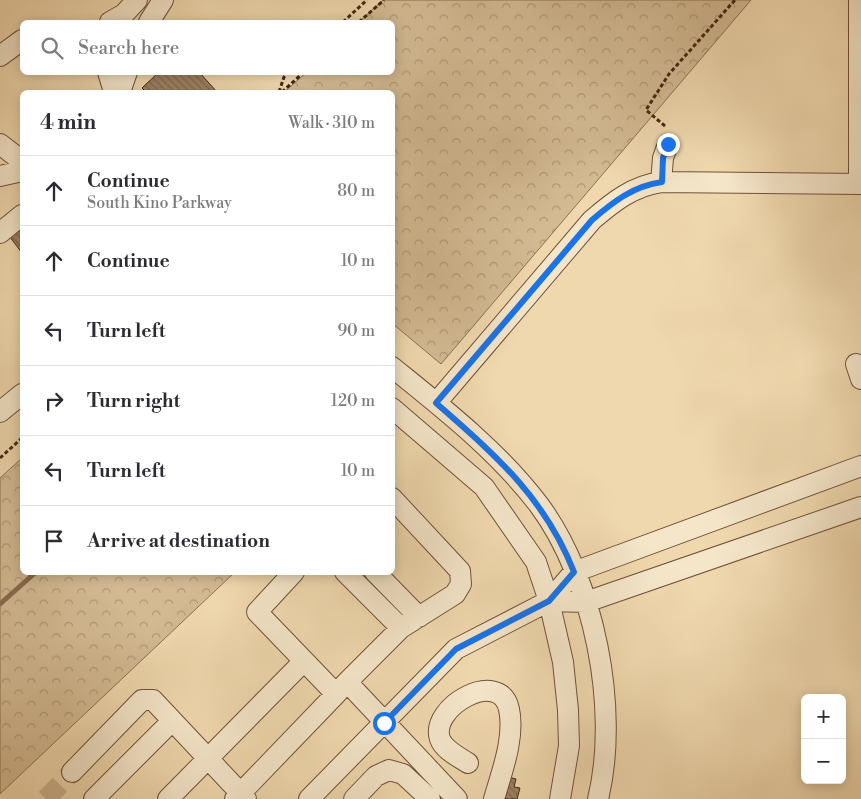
<!DOCTYPE html>
<meta charset="utf-8">
<style>
body{margin:0;font-family:"Libre Bodoni",serif;background:#f2f2f3;color:#2b2b33}
.controls{position:absolute;right:15px;bottom:15px;display:grid;overflow:hidden;border-radius:8px;box-shadow:0 2px 12px #0003}
.controls button{width:45px;height:45px;display:grid;place-items:center;padding:0;border:0;border-bottom:1px solid #e1e1e2;background:#fff;color:#2b2b33;font:25px sans-serif}
.stop{position:absolute;width:15px;height:15px;margin:-11px;border:4px solid #1a73e8;border-radius:50%;background:#fff}
.stop.end{background:#1a73e8;border-color:#fff;box-shadow:0 1px 5px #0008}
.list{margin:0;padding:0;list-style:none}
h2{display:flex;justify-content:space-between;align-items:center;height:65px;margin:0;padding:0 20px;font-size:21px}
h2 small{font-size:16px;font-weight:400;color:#7c7c81}
.list li{display:grid;grid-template-columns:32px 1fr auto;gap:15px;align-items:center;box-sizing:border-box;height:70px;padding:0 20px;border-top:1px solid #e1e1e2}
.list b{display:block;font-size:19px;white-space:nowrap}
.list p{margin:0;font-size:16px;white-space:nowrap;color:#7c7c81}
.list em{font-size:16px;font-style:normal;color:#7c7c81}
.icon{flex:none;width:28px;height:28px;fill:none;stroke:currentColor;stroke-width:2;stroke-linecap:round;stroke-linejoin:round}
.map{position:relative;flex:none;width:861px;height:799px;overflow:hidden}
.search{position:absolute;background:#fff;box-shadow:0 2px 12px #0003;left:20px;top:20px;width:375px;height:55px;display:flex;align-items:center;gap:12px;box-sizing:border-box;padding:0 18px;border-radius:8px;color:#7c7c81;font-size:19px}
.panel{position:absolute;background:#fff;box-shadow:0 2px 12px #0003;left:20px;top:90px;width:375px;height:485px;border-radius:8px}
.map>svg:first-child{display:block}
</style>
<div class="map">
<svg width="861" height="799" viewBox="0 0 861 799">
<defs>
<pattern id="park-crowns" width="20" height="18" patternUnits="userSpaceOnUse" patternTransform="scale(1.25)"><rect width="20" height="18" fill="#d3ba93"/><path d="M2 6a3 3 0 1 1 6 0M12 15a3 3 0 1 1 6 0" fill="none" stroke="#ad9777"/></pattern>
<pattern id="building-back-hatch" width="6" height="6" patternUnits="userSpaceOnUse" patternTransform="scale(1.25)"><rect width="6" height="6" fill="#9e8263"/><path d="M-1 5l2 2M0 0l6 6M5-1l2 2" fill="none" stroke="#836a50"/></pattern>
</defs>
<rect width="100%" height="100%" fill="#f0d8ae"/>
<filter id="stains"><feTurbulence type="fractalNoise" baseFrequency=".004" numOctaves="4"/><feColorMatrix values="0 0 0 0 .2 0 0 0 0 .09 0 0 0 0 .02 0 0 0 .5 -.17"/></filter>
<radialGradient id="worn" r=".72"><stop offset=".6" stop-color="#630" stop-opacity="0"/><stop offset="1" stop-color="#630" stop-opacity=".3"/></radialGradient>
<path fill="url(#park-crowns)" stroke="#8c7052" d="M383 0H751L441 364 393 324 392 92H284L306 73 392 72V22H359Z
M22 458V572L234 573 0 794V478Z"/>
<g fill="none" stroke-linecap="round" stroke-linejoin="round">
<path stroke="#896c4f" stroke-width="5" d="M0 604 36 572"/>
</g>
<path fill="url(#building-back-hatch)" stroke="#462511" d="M159 72H199L217 92H146L142 88Z
M22 221V253L7 233Z
M508 777 516 779 514 787 520 788 517 799H502Z"/>
<g fill="none" stroke-linecap="round" stroke-linejoin="round">
<path stroke="#ceb48f" stroke-width="20" stroke-dasharray="20 10" stroke-linecap="butt" d="M46 799 72 772"/>
<g stroke="#705238" stroke-width="22">
<path id="minor" d="M110 22 124 14 137 0
M149 22 163 0
M0 56 22 40
M108 72 114 92
M120 92 127 72
M0 144 22 161
M0 176 22 171
M661 182 663 158 668 144
M859 184V0
M0 233 22 215
M856 364 861 379
M392 367C444 409 498 451 539 505 594 579 620 709 598 799
M436 403 592 220C613 202 633 186 661 182L861 184
M392 408 484 487 536 562 549 601 563 662 568 710 569 746 560 799
M0 412 22 394
M392 498 460 571 461 584 455 594 401 628 347 682 457 799
M294 572 257 612 336 694 347 682
M345 572 401 628
M375 572 419 617
M549 601 586 602 861 507
M468 763C459 757 444 750 440 739 429 707 500 667 509 709 515 738 502 771 494 799
M72 772 142 700H153L246 799
M94 799 172 721
M168 799 304 661
M235 799 336 694
M309 799 456 649 549 601 574 572 861 466
M354 799 376 776 389 770 403 774 430 799"/>
</g>
<path stroke="#462511" stroke-width="3" stroke-dasharray="4 2.5" stroke-linecap="butt" d="M343 22 367 0
M359 22 384 0
M279 92 284 77 288 72
M282 92 304 72
M665 126 646 110 669 74 735 0
M0 458 22 438"/>
<use href="#minor" stroke="#f5e6ca" stroke-width="20"/>
</g>
<g fill="none" stroke-linecap="round" stroke-linejoin="round">
<path stroke="#1a73e8" stroke-width="6" d="M384 723 456 649 549 601 574 572C544 496 495 455 436 403L592 220C613 202 633 186 662 182L663 158 668 144"/>
</g>
<rect width="100%" height="100%" filter="url(#stains)"/>
<rect width="100%" height="100%" fill="url(#worn)"/>
</svg>
<div class="controls">
<button>+</button>
<button>−</button>
</div>
<div class="stop" style="left:384px;top:723px"></div>
<div class="stop end" style="left:668px;top:144px"></div>
<div class="search"><svg class="icon" aria-label="search" viewBox="0 0 24 24"><circle cx="10" cy="10" r="6"/><path d="M15 15l6 6"/></svg>Search here</div>
<section class="panel">
<h2>4 min<small>Walk · 310 m</small></h2>
<ul class="list">
<li><svg class="icon" aria-label="ahead" viewBox="0 0 24 24"><path d="M12 20V5M6 11l6-6 6 6"/></svg><div><b>Continue</b><p>South Kino Parkway</p></div><em>80 m</em></li>
<li><svg class="icon" aria-label="ahead" viewBox="0 0 24 24"><path d="M12 20V5M6 11l6-6 6 6"/></svg><div><b>Continue</b></div><em>10 m</em></li>
<li><svg class="icon" aria-label="left" viewBox="0 0 24 24"><path d="M17 20v-9H6M10 6l-5 5 5 5"/></svg><div><b>Turn left</b></div><em>90 m</em></li>
<li><svg class="icon" aria-label="right" viewBox="0 0 24 24"><path d="M7 20v-9h11M14 6l5 5-5 5"/></svg><div><b>Turn right</b></div><em>120 m</em></li>
<li><svg class="icon" aria-label="left" viewBox="0 0 24 24"><path d="M17 20v-9H6M10 6l-5 5 5 5"/></svg><div><b>Turn left</b></div><em>10 m</em></li>
<li><svg class="icon" aria-label="arrive" viewBox="0 0 24 24"><path d="M6 21V4h12l-3 4 3 4H6"/></svg><div><b>Arrive at destination</b></div></li>
</ul>
</section>
</div>
